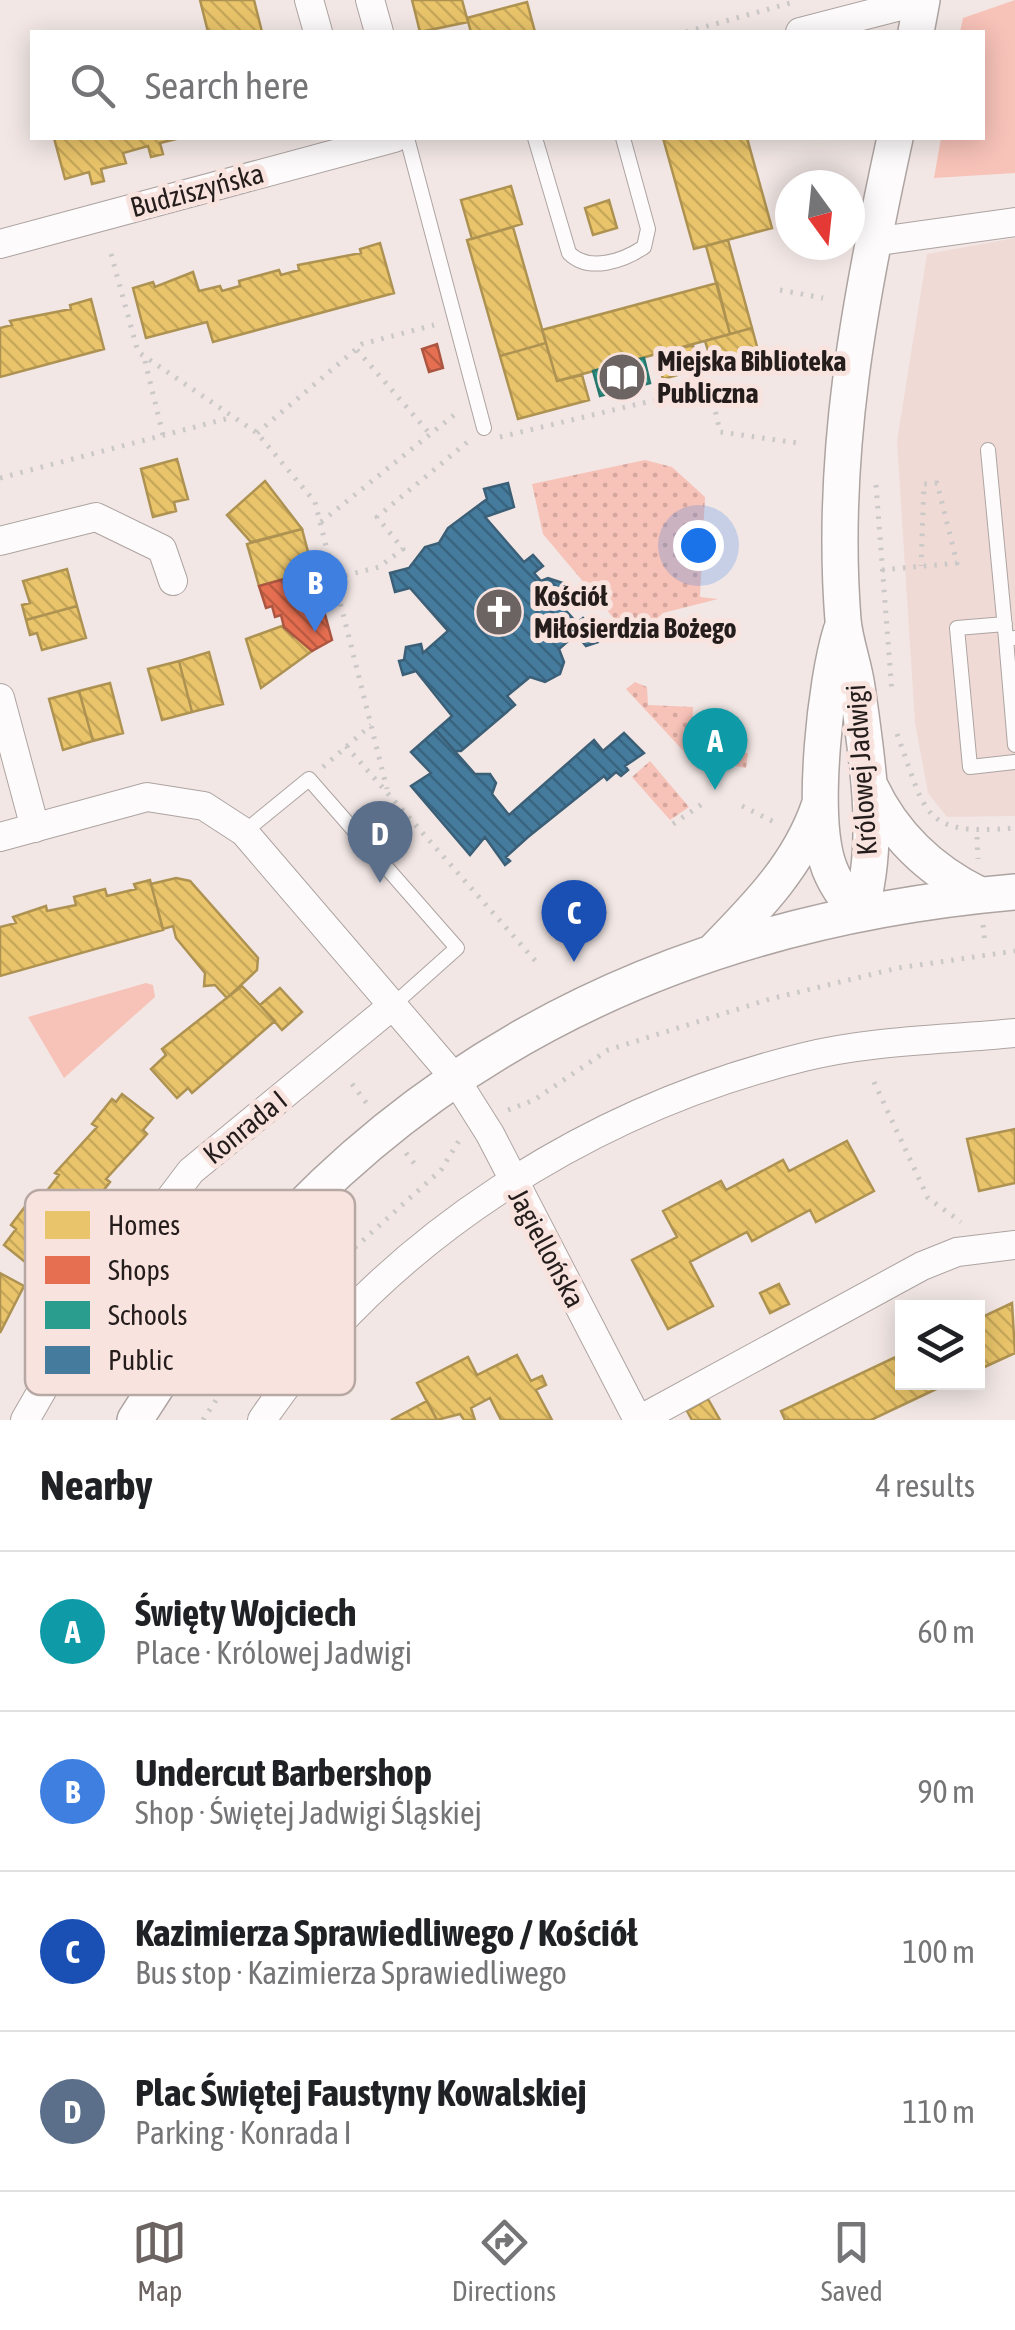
<!DOCTYPE html>
<meta charset="utf-8">
<style>
body{margin:0;font-family:"Asap Condensed",sans-serif;background:#f6f6f6;color:#202124}
.controls{position:absolute;right:30px;bottom:30px;display:grid;overflow:hidden;border-radius:0px;box-shadow:0 5px 25px #0003}
.controls button{width:90px;height:90px;display:grid;place-items:center;padding:0;border:0;border-bottom:2px solid #e0e0e0;background:#fff;color:#202124;font:50px sans-serif}
.compass{position:absolute;left:775px;top:170px;width:90px;height:90px;border-radius:50%;background:#fff;box-shadow:0 5px 25px #0003;rotate:165deg}
.you{position:absolute;left:698px;top:545px;width:35px;height:35px;margin:-25px;border:8px solid #fff;border-radius:50%;background:#1a73e8;box-shadow:0 0 0 15px #1a73e833}
.badge{display:grid;place-items:center;width:65px;height:65px;border-radius:50%;background:#6c6462;color:#fff;font-size:32px;font-weight:700}
.pin{position:absolute;translate:-50% -82px;filter:drop-shadow(0 2px 5px #0008)}
.pin::after{content:'';position:absolute;top:52px;width:35px;height:30px;background:inherit;clip-path:polygon(0 0,100% 0,50% 100%)}
.list{margin:0;padding:0;list-style:none}
h2{display:flex;justify-content:space-between;align-items:center;height:130px;margin:0;padding:0 40px;font-size:42px}
h2 small{font-size:32px;font-weight:400;color:#757577}
.list li{display:grid;grid-template-columns:65px 1fr auto;gap:30px;align-items:center;box-sizing:border-box;height:160px;padding:0 40px;border-top:2px solid #e0e0e0}
.list b{display:block;font-size:38px;white-space:nowrap}
.list p{margin:0;font-size:32px;white-space:nowrap;color:#757577}
.list em{font-size:32px;font-style:normal;color:#757577}
.icon{flex:none;width:55px;height:55px;fill:none;stroke:currentColor;stroke-width:2;stroke-linecap:round;stroke-linejoin:round}
.map{position:relative;flex:none;width:1015px;height:1420px;overflow:hidden}
.search{position:absolute;background:#fff;box-shadow:0 5px 25px #0003;left:30px;right:30px;top:30px;height:110px;display:flex;align-items:center;gap:25px;box-sizing:border-box;padding:0 35px;border-radius:0px;color:#757577;font-size:38px}
.sheet{height:770px;background:#fff}
nav{display:flex;justify-content:space-around;align-items:center;box-sizing:border-box;height:140px;border-top:2px solid #e0e0e0;background:#fff;font-size:28px;color:#757577}
nav a{display:grid;justify-items:center;gap:5px}
nav .on{color:#6c6462}
.map>svg:first-child{display:block}
</style>
<div class="map">
<svg width="1015" height="1420" viewBox="0 0 1015 1420">
<defs>
<pattern id="grass-dots" width="8" height="8" patternUnits="userSpaceOnUse" patternTransform="scale(2.5)"><rect width="8" height="8" fill="#f7c2b8"/><path d="M2 2h.1M6 6h.1" fill="none" stroke="#d4a69e" stroke-width="1.8" stroke-linecap="round"/></pattern>
<pattern id="homes-back-hatch" width="6" height="6" patternUnits="userSpaceOnUse" patternTransform="scale(2.5)"><rect width="6" height="6" fill="#e9c46a"/><path d="M-1 5l2 2M0 0l6 6M5-1l2 2" fill="none" stroke="#c8a85b"/></pattern>
<pattern id="shops-back-hatch" width="6" height="6" patternUnits="userSpaceOnUse" patternTransform="scale(2.5)"><rect width="6" height="6" fill="#e76f51"/><path d="M-1 5l2 2M0 0l6 6M5-1l2 2" fill="none" stroke="#bb5b42"/></pattern>
<pattern id="schools-back-hatch" width="6" height="6" patternUnits="userSpaceOnUse" patternTransform="scale(2.5)"><rect width="6" height="6" fill="#2a9d8f"/><path d="M-1 5l2 2M0 0l6 6M5-1l2 2" fill="none" stroke="#247f74"/></pattern>
<pattern id="public-back-hatch" width="6" height="6" patternUnits="userSpaceOnUse" patternTransform="scale(2.5)"><rect width="6" height="6" fill="#457b9d"/><path d="M-1 5l2 2M0 0l6 6M5-1l2 2" fill="none" stroke="#39647f"/></pattern>
</defs>
<rect width="100%" height="100%" fill="#f2e7e5"/>
<path fill="#efdad6" d="M1015 238V816L947 817 928 793 915 723 897 441 927 254Z"/>
<path fill="url(#grass-dots)" d="M645 460 672 467 705 497 700 597 718 599 663 613 633 641 543 534 532 484Z
M635 682 647 687 648 705 693 707 691 749 748 753 746 768 689 757 626 689Z
M650 761 689 807 670 820 632 777Z"/>
<path fill="#f7c2b8" d="M1015 0V173L934 178 941 138H982V32H960L963 18Z
M146 983 153 985 155 997 64 1078 28 1017Z"/>
<path fill="url(#homes-back-hatch)" stroke="#ae9252" stroke-width="2.5" d="M200 0H254L262 32H208Z
M412 0H462L468 22 420 32Z
M527 2 535 32H471L467 18Z
M54 138H180L160 143 163 154 151 157 148 146 123 153 126 163 101 169 104 181 92 184 89 172 65 179Z
M663 138H747L772 228 694 249Z
M511 186 522 224 472 239 461 200Z
M609 200 617 228 593 235 585 208Z
M513 227 546 343 500 356 467 240Z
M728 240 752 328 730 334 706 246Z
M380 243 394 293 213 342 207 322 146 338 133 288 153 282 155 287 193 272 199 291 220 286 222 291 240 286 239 281 279 270 281 275 299 270 298 265 361 253 360 249Z
M717 283 730 334 557 381 542 330Z
M91 299 104 349 0 377V328L12 325 10 321 71 309 70 305Z
M752 328 759 354 713 366 705 341Z
M546 343 557 381 582 375 589 400 518 419 500 356Z
M693 345 700 369 663 379 656 355Z
M177 459 188 499 174 502 176 511 153 517 141 469Z
M265 481 302 529 251 542 227 515Z
M302 529 313 571 259 586 247 544Z
M67 569 77 606 26 620 22 605 30 603 23 581Z
M77 606 86 638 42 650 37 633 30 635 26 620Z
M282 626 293 637 297 634 312 651 261 688 246 639Z
M209 652 223 704 192 712 179 661Z
M179 661 192 712 162 720 148 669Z
M110 683 123 733 93 741 79 691Z
M79 691 93 741 63 750 49 699Z
M176 878 190 881 258 958 257 970 227 998 215 985 204 986 205 973 176 938 173 926 163 929 151 884Z
M150 880 163 930 0 976V927L16 923 13 917 46 906 47 911 76 905 74 897 105 889 107 896 136 889 134 884Z
M242 986 275 1021 192 1093 188 1088 177 1098 151 1069 166 1055 162 1049Z
M280 988 302 1012 282 1030 260 1005Z
M122 1094 153 1118 143 1130 147 1134 106 1179 110 1182 91 1207 86 1203 77 1216 46 1192 59 1175 55 1173 97 1127 92 1124 112 1099 116 1102Z
M1015 1129V1183L979 1191 967 1139Z
M847 1141 874 1191 816 1222 810 1210 752 1241 747 1232 690 1262 713 1306 668 1329 632 1260 677 1237 663 1211 721 1181 726 1190 783 1160 789 1171Z
M45 1193 76 1216 48 1261 44 1257 35 1270 4 1245 16 1229 11 1225 33 1196 39 1201Z
M0 1273 24 1286 0 1333Z
M779 1284 789 1304 770 1313 760 1293Z
M1012 1303 1015 1353 978 1370V1319Z
M902 1354V1382H951L871 1420H785L781 1411Z
M517 1355 531 1381 542 1376 546 1385 536 1390 552 1420H501L490 1398 471 1408 475 1420H464L460 1414 437 1420 417 1383 468 1357 477 1375Z
M708 1399 720 1420H692L687 1411Z
M427 1401 437 1420H391Z"/>
<path fill="url(#shops-back-hatch)" stroke="#ac5641" stroke-width="2.5" d="M437 344 443 368 429 372 422 349Z
M313 571 332 640 312 651 284 627 281 615 275 617 272 606 266 608 259 586Z"/>
<path fill="url(#schools-back-hatch)" stroke="#28776c" stroke-width="2.5" d="M644 358 650 383 600 396 593 371Z"/>
<path fill="url(#public-back-hatch)" stroke="#3b5f76" stroke-width="2.5" d="M508 483 514 507 485 517 524 562 533 555 543 566 534 573 541 581 548 578 563 583 567 591 561 605 577 623 583 618 598 635V642L586 646 576 634 559 649 564 662 560 674 545 682 530 677 507 696 515 705 461 751H455L436 730 452 716 416 671 403 675 399 661 404 660 406 647 421 644 423 653 448 631 410 588 395 592 390 573 409 568 425 547 439 543 448 528 487 499 484 489Z
M436 730 475 774H490L496 783 492 794 509 815 594 740 603 751 624 733 644 753 625 766 628 770 621 776 616 772 607 780 604 776 528 837 506 857 510 861 505 865 485 837 470 855 411 786 431 773 411 752Z"/>
<g fill="none" stroke-linecap="round" stroke-linejoin="round">
<g stroke="#ada4a2" stroke-width="16">
<path id="service" d="M407 138 484 428
M535 138 569 253C589 273 623 261 644 247L648 229 623 138
M988 450 1006 639 1015 638
M1005 624 957 628 970 767 1015 762
M1006 639 1015 745
M244 832 309 779 457 948 392 1006"/>
</g>
<g stroke="#ada4a2" stroke-width="30">
<path id="minor" d="M309 0 318 32
M370 0 379 32
M800 32 924 0
M872 242 1015 222
M0 244 394 138
M0 541 96 517 162 549 173 581
M0 698 35 828
M0 837 147 797 204 806 244 832 454 1077 490 1134 638 1420
M25 1420 97 1295 191 1171 392 1006
M262 1420C385 1238 592 1109 804 1057 872 1040 946 1040 1015 1033
M639 1420 922 1266 957 1252 1015 1245"/>
</g>
<g stroke="#ada4a2" stroke-width="38">
<path id="tertiary" d="M916 32 922 0
M841 631C825 683 812 810 827 861 833 882 846 898 859 914
M870 786C893 835 931 871 980 895
M859 914C882 845 867 758 857 687 854 665 845 642 843 620 830 455 860 298 895 138
M713 952C756 908 799 865 819 806
M135 1420C336 1093 635 925 1015 892"/>
</g>
<path stroke="#cbc8c8" stroke-width="5" stroke-dasharray="2.5 8" stroke-linecap="butt" d="M686 32 794 2
M111 254 138 352 257 433 315 502 387 789
M780 290 823 298
M357 350 430 434
M145 361 163 435
M257 433 362 344 434 325
M500 437 710 387 720 432 798 443
M0 478 233 417
M876 485 892 693
M321 522 459 411
M882 570 957 563 937 483 924 484 921 566
M335 578 379 567 403 549 377 517 471 439
M897 734C927 814 920 836 1015 828
M346 746 539 965
M323 767 371 725
M742 806 776 823
M673 824 705 802
M977 837 978 859
M983 925 985 945
M874 1082 928 1198 961 1222
M352 1084 368 1105
M508 1110 534 1100 608 1050 770 999 898 968 1015 951
M406 1153 417 1167
M203 1420 238 1367 290 1306 441 1170 460 1139"/>
<use href="#service" stroke="#fdfbfb" stroke-width="14"/>
<use href="#minor" stroke="#fdfbfb" stroke-width="28"/>
<use href="#tertiary" stroke="#fdfbfb" stroke-width="35"/>
</g>
<defs>
<g id="library-disc" transform="scale(2.5)"><circle r="9.5" fill="#6c6462" stroke="#f8e3df"/><path d="M-6-4Q-3-5.5-.7-3.5V5Q-3 3-6 4ZM6-4Q3-5.5 .7-3.5V5Q3 3 6 4Z" fill="#fff"/></g>
<g id="church-disc" transform="scale(2.5)"><circle r="9.5" fill="#6c6462" stroke="#f8e3df"/><path d="M-1.2-6h2.4v3.5h3.3v2.4h-3.3V6h-2.4V-.1h-3.3v-2.4h3.3Z" fill="#fff"/></g>
</defs>
<g fill-rule="evenodd">
<use href="#library-disc" x="622" y="377"/>
<use href="#church-disc" x="499" y="612"/>
</g>
<g text-anchor="middle" dominant-baseline="central" stroke-width="10" stroke-linejoin="round" paint-order="stroke">
<g font-size="28" fill="#241d1b" stroke="#f8e3df">
<text transform="translate(197 190) rotate(-15)">Budziszyńska</text>
<text transform="translate(861 770) rotate(-94)">Królowej Jadwigi</text>
<text transform="translate(245 1127) rotate(-39)">Konrada I</text>
<text transform="translate(547 1248) rotate(62)">Jagiellońska</text>
</g>
<g font-size="28" font-weight="bold" fill="#241d1b" stroke="#f8e3df" text-anchor="start">
<text x="657" y="361">Miejska Biblioteka<tspan x="657" dy="32">Publiczna</tspan></text>
<text x="534" y="596">Kościół<tspan x="534" dy="32">Miłosierdzia Bożego</tspan></text>
</g>
</g>
<rect x="25" y="1190" width="330" height="205" rx="15" fill="#f8e3df" stroke="#b8a8a4" stroke-width="2.5"/>
<rect x="45" y="1211" width="45" height="28" fill="#e9c46a"/>
<rect x="45" y="1256" width="45" height="28" fill="#e76f51"/>
<rect x="45" y="1301" width="45" height="28" fill="#2a9d8f"/>
<rect x="45" y="1346" width="45" height="28" fill="#457b9d"/>
<g font-size="28" fill="#241d1b">
<text x="108" y="1235">Homes</text>
<text x="108" y="1280">Shops</text>
<text x="108" y="1325">Schools</text>
<text x="108" y="1370">Public</text>
</g>
</svg>
<div class="controls">
<button><svg class="icon" aria-label="layers" viewBox="0 0 24 24"><path d="M12 4l9 5-9 5-9-5zM3 14l9 5 9-5"/></svg></button>
</div>
<svg class="compass" viewBox="-18 -18 36 36"><path d="M0-13l5 13h-10z" fill="#e53935"/><path d="M0 13l5-13h-10z" fill="#757577"/></svg>
<div class="you"></div>
<div class="pin badge" style="left:715px;top:790px;background:#0f9aa8">A</div>
<div class="pin badge" style="left:315px;top:632px;background:#3f7fe0">B</div>
<div class="pin badge" style="left:574px;top:962px;background:#1a4fb4">C</div>
<div class="pin badge" style="left:380px;top:883px;background:#5c6f8a">D</div>
<div class="search"><svg class="icon" aria-label="search" viewBox="0 0 24 24"><circle cx="10" cy="10" r="6"/><path d="M15 15l6 6"/></svg>Search here</div>
</div>
<section class="sheet">
<h2>Nearby<small>4 results</small></h2>
<ul class="list">
<li><span class="badge" style="background:#0f9aa8">A</span><div><b>Święty Wojciech</b><p>Place · Królowej Jadwigi</p></div><em>60 m</em></li>
<li><span class="badge" style="background:#3f7fe0">B</span><div><b>Undercut Barbershop</b><p>Shop · Świętej Jadwigi Śląskiej</p></div><em>90 m</em></li>
<li><span class="badge" style="background:#1a4fb4">C</span><div><b>Kazimierza Sprawiedliwego / Kościół</b><p>Bus stop · Kazimierza Sprawiedliwego</p></div><em>100 m</em></li>
<li><span class="badge" style="background:#5c6f8a">D</span><div><b>Plac Świętej Faustyny Kowalskiej</b><p>Parking · Konrada I</p></div><em>110 m</em></li>
</ul>
</section>
<nav>
<a class="on"><svg class="icon" aria-label="map" viewBox="0 0 24 24"><path d="M3 6l6-2 6 2 6-2v14l-6 2-6-2-6 2zM9 4v14M15 6v14"/></svg>Map</a>
<a><svg class="icon" aria-label="directions" viewBox="0 0 24 24"><path d="M12 3l9 9-9 9-9-9zM9 14v-3h6M13 9l2 2-2 2"/></svg>Directions</a>
<a><svg class="icon" aria-label="saved" viewBox="0 0 24 24"><path d="M7 4h10v16l-5-4-5 4z"/></svg>Saved</a>
</nav>
